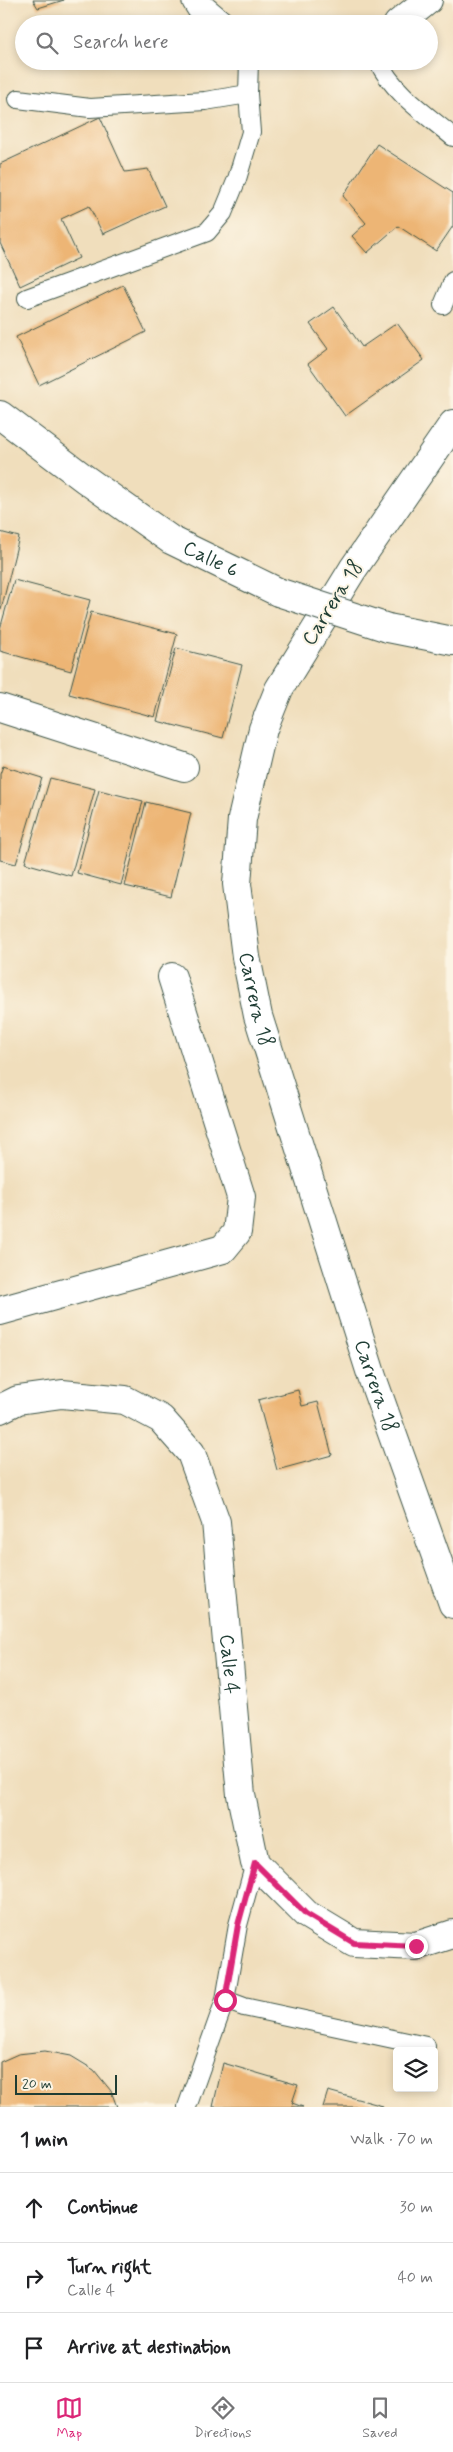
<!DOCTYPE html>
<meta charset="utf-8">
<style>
body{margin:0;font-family:Mynerve,sans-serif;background:#f6f6f6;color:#202124}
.controls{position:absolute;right:15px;bottom:15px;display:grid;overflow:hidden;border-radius:5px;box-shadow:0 2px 8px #0003}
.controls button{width:45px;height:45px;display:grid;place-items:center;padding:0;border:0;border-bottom:1px solid #e0e0e0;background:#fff;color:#202124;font:25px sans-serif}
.scale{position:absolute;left:15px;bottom:12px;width:102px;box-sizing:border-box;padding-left:5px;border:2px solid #1f3d34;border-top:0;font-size:14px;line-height:18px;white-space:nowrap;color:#1f3d34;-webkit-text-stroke:4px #fcf5e5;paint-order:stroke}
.stop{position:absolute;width:15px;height:15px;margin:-11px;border:4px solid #db2777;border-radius:50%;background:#fff}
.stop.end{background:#db2777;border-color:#fff;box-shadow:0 1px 5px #0008}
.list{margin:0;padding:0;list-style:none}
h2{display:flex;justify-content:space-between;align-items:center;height:65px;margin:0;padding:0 20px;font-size:21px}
h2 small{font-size:16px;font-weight:400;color:#757577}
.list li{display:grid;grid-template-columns:32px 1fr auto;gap:15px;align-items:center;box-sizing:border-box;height:70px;padding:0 20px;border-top:1px solid #e0e0e0}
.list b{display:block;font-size:19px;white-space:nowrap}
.list p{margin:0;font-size:16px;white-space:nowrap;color:#757577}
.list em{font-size:16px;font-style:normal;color:#757577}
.icon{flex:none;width:28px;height:28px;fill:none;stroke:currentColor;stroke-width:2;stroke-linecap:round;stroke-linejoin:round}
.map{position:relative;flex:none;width:453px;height:2107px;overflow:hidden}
.search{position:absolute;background:#fff;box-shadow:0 2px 8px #0003;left:15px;right:15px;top:15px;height:55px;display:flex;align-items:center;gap:12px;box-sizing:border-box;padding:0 18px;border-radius:28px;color:#757577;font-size:19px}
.sheet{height:275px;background:#fff}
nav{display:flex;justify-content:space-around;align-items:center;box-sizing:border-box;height:70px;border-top:1px solid #e0e0e0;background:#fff;font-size:14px;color:#757577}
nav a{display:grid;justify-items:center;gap:2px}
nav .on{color:#db2777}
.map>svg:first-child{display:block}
</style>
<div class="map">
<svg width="453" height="2107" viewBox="0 0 453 2107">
<rect width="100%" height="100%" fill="#fcf5e5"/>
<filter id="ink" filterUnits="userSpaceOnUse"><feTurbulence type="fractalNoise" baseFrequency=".02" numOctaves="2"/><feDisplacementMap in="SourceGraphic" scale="10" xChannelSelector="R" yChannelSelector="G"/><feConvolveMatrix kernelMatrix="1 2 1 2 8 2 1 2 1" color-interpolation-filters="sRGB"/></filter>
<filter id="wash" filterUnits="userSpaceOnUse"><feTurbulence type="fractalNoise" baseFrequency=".0096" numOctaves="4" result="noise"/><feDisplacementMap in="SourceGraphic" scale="20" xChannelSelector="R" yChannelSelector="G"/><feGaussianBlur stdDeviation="1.12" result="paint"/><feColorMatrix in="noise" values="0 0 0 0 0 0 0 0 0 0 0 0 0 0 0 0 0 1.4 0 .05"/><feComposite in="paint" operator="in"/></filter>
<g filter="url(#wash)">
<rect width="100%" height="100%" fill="#f0debc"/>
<g id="blocks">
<path fill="#edb575" d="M33 0H64L38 8Z
M100 117 125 172 148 169 165 206 103 234 89 206 61 219 79 258 20 286 0 243V164Z
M377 144 453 193V226L436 251 398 226 367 253 352 236 366 223 343 196Z
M123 285 146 332 39 385 16 337Z
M334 307 362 347 397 323 424 360 345 416 308 364 328 349 310 324Z
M0 532 19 537 1 610H0Z
M14 580 90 600 71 671 0 651V629Z
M91 612 177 634 155 717 69 694Z
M176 648 242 665 223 738 157 721Z
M3 766 42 778 16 864 0 860V774Z
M50 778 95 789 71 876 25 863Z
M99 790 143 801 121 885 77 873Z
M146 802 191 813 171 897 125 886Z
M298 1390 302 1406 318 1402 332 1455 277 1470 258 1400Z
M45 2051 71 2056 94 2070 111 2091 117 2107H0V2062L18 2054Z
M223 2063 298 2085 292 2103 303 2107H213Z
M328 2091 383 2106V2107H323Z"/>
</g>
</g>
<g filter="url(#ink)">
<use href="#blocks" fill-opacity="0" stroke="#3e5548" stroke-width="1"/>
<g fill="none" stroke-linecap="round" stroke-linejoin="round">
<g stroke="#3e5548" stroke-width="20">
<path id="service" d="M378 61C393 93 427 115 453 137
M18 99 90 108 205 101 248 94
M27 298 207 232 223 213 237 179 251 132 248 94 249 61
M443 305 453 281
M225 2000 244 2007 426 2046
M187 2107 225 2000 238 1925 255 1863"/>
</g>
<g stroke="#3e5548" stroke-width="30">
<g id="minor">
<path d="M196 0 201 8 220 24"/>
<path d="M398 24 428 0"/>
<path id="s1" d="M0 415 85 479 171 540 278 592"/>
<path id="s2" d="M453 424 353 569 279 689 263 729 242 819 237 884 246 957 258 1016 372 1377 453 1604"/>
<path d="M388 628 453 641"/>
<path d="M0 708 184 767"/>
<path d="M0 1311 223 1249 237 1232 241 1197 172 977"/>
<path id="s3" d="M0 1409 18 1400 62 1394 125 1400 161 1419 191 1453 216 1522 241 1795 255 1863 306 1914 354 1943 416 1946 453 1934"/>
</g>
</g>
<use href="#service" stroke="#fff" stroke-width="18"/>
<use href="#minor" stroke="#fff" stroke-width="28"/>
<g stroke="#3e5548" stroke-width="30" stroke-linecap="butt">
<path id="minor-bridge" d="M278 592 388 628"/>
</g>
<use href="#minor-bridge" stroke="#fff" stroke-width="28"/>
</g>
</g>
<g fill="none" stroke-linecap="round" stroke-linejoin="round" filter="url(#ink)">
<path stroke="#db2777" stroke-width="6" d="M225 2000 238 1925 255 1863 306 1914 354 1943 416 1946"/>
</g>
<g text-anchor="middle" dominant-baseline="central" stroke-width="4" stroke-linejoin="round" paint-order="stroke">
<g font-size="20" fill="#1f3d34" stroke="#fcf5e5">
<text stroke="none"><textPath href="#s1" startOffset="256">Calle 6</textPath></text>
<text transform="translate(333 603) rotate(-58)">Carrera 18</text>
<text stroke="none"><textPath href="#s2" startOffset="635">Carrera 18</textPath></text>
<text stroke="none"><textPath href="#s2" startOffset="1040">Carrera 18</textPath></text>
<text stroke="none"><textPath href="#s3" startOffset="430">Calle 4</textPath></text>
</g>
</g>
</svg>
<div class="controls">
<button><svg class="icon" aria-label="layers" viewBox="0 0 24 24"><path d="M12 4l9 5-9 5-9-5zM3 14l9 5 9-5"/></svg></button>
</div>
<div class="scale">20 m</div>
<div class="stop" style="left:225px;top:2000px"></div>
<div class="stop end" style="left:416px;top:1946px"></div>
<div class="search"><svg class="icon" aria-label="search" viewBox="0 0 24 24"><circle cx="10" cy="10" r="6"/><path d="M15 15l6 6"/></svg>Search here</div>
</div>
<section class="sheet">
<h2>1 min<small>Walk · 70 m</small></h2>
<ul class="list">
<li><svg class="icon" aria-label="ahead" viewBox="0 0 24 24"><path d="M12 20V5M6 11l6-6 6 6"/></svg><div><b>Continue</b></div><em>30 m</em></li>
<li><svg class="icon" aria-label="right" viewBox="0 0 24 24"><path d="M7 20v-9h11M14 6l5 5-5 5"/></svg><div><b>Turn right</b><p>Calle 4</p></div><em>40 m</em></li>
<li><svg class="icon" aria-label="arrive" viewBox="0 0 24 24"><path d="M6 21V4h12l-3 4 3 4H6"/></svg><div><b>Arrive at destination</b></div></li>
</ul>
</section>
<nav>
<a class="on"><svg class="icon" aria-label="map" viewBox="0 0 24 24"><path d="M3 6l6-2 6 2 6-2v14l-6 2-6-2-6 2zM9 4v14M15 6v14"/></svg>Map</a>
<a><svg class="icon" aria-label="directions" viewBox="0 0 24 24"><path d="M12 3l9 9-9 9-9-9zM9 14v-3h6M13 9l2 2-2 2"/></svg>Directions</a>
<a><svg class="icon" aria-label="saved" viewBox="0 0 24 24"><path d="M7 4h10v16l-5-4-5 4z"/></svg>Saved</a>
</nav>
